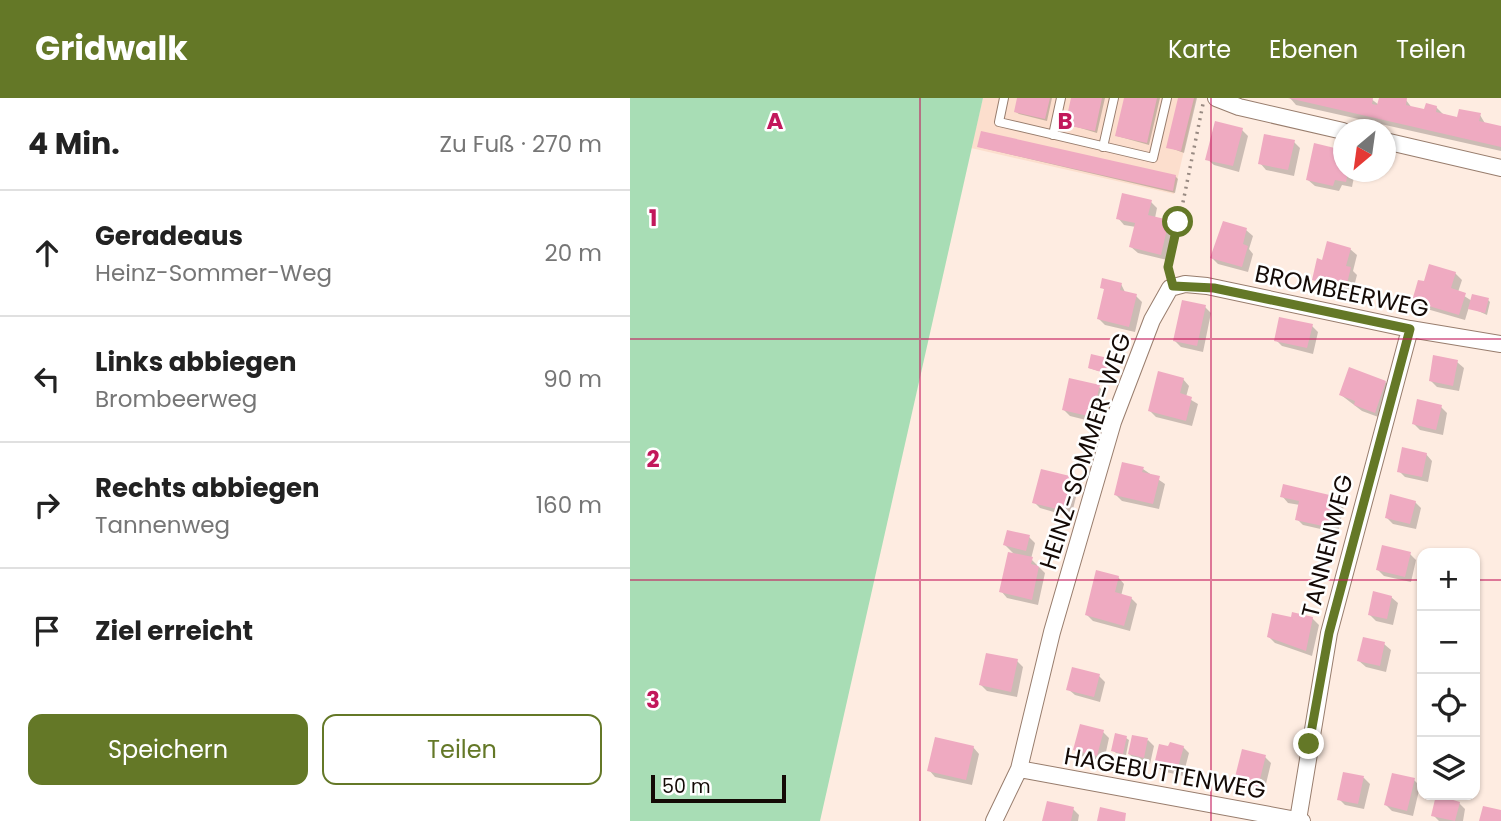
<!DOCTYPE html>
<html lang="de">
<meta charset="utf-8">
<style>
body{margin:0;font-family:Poppins,sans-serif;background:#f6f6f6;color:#222}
.controls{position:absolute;right:21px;bottom:21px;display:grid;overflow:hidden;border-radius:14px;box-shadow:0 2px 5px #0004}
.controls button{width:63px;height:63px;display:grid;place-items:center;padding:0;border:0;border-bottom:2px solid #e0e0e0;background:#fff;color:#222;font:35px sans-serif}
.compass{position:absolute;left:703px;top:21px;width:63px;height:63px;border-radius:50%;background:#fff;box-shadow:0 2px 5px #0004;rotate:209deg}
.scale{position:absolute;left:21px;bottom:18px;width:135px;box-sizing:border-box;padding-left:7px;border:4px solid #140a06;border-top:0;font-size:19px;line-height:24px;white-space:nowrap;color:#140a06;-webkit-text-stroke:5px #fff;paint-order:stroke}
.stop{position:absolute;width:21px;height:21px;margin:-16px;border:5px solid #647827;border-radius:50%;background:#fff}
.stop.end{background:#647827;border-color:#fff;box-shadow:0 2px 7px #0008}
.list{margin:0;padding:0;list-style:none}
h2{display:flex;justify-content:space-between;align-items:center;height:91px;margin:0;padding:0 28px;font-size:30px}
h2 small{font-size:23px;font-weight:400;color:#767676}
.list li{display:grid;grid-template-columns:46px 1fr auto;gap:21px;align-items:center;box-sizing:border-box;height:126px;padding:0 28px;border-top:2px solid #e0e0e0}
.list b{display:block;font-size:26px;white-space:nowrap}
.list p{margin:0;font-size:23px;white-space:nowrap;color:#767676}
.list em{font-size:23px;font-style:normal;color:#767676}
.actions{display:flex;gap:14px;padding:21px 28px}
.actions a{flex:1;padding:16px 0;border:2px solid #647827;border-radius:14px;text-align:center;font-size:24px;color:#647827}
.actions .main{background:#647827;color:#fff}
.icon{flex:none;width:38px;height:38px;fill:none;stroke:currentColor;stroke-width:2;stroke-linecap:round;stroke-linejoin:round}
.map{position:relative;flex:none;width:871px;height:723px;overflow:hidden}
header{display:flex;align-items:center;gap:42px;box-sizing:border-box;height:98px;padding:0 35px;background:#647827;color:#fff}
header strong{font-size:33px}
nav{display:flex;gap:38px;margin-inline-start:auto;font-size:24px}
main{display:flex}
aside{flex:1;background:#fff}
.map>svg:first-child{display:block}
</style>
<header>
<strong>Gridwalk</strong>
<nav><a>Karte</a><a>Ebenen</a><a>Teilen</a></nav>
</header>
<main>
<aside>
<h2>4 Min.<small>Zu Fuß · 270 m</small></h2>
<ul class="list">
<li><svg class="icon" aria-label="ahead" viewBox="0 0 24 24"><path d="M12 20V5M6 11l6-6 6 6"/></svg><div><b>Geradeaus</b><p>Heinz-Sommer-Weg</p></div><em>20 m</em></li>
<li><svg class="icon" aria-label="left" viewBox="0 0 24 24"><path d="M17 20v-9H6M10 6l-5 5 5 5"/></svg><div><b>Links abbiegen</b><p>Brombeerweg</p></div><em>90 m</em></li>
<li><svg class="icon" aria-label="right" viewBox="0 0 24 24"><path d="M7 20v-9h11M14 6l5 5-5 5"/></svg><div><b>Rechts abbiegen</b><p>Tannenweg</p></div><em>160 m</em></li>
<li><svg class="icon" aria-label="arrive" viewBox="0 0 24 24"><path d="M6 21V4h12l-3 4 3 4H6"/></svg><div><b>Ziel erreicht</b></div></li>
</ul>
<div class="actions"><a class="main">Speichern</a><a>Teilen</a></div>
</aside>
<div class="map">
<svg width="871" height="723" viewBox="0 0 871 723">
<rect width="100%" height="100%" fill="#feece1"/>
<path fill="#fcdecd" d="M353 0H566L544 96 341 50Z"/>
<path fill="#a8ddb5" d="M0 0H353L190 723H0Z"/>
<path fill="#0003" d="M389 0H422L417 23 389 16 386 14Z
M443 0H475L467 35 437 26Z
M495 0H530L519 47 487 38Z
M550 0H567L554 55 538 49Z
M660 0H740L749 7 751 0H768L776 2 782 10 793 13 806 9 813 16 829 21 850 17 856 27 871 30V53L666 7Z
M612 32 618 38 609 74 584 67 577 61Z
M664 44 670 50 664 78 636 72 630 65Z
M686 47 713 53V74H725L722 89 712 87 709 93 685 88 678 82Z
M349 49 545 78 548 81 545 95Z
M521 104 527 110 525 120 539 123 545 130 537 162 508 155 501 149 506 129 494 127 488 120Z
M616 132 623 138 619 151 623 156 618 174 588 166 582 160Z
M720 151 727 157 723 173 727 177 722 196 690 188 684 181 693 164Z
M825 175 832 182 828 194 842 203 858 202 860 204 857 217 839 209 835 222 790 209 784 203 795 185Z
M491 186 496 196 506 198 512 204 505 234 475 227 469 221 476 193 472 189Z
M575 209 581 215 573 254 551 249 545 243Z
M682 228 688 234 683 256 652 248 646 242Z
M481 263 484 265 481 277 459 270Z
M827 264 834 270 829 293 807 289 800 282Z
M553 281 559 288 556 299 568 306 562 328 526 319 520 313Z
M755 284 762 290 751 320 732 313 711 297Z
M469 289 475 295 468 325 440 318 434 312Z
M811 309 817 315 813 337 790 332 784 326Z
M796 356 802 363 798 384 775 379 769 373Z
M513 371 535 386 529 411 492 403 486 397Z
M443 381 449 387 441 419 410 410 404 404Z
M652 398 707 400 714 407 708 435 673 427 667 421 670 407 658 405Z
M785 404 791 410 786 431 763 426 757 420Z
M399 439 405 445 401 461 415 475 408 507 377 500 371 493 385 457 375 447Z
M780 456 786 462 781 484 754 478 748 472Z
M488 479 494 486 491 498 501 500 507 506 500 533 463 523 457 517Z
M761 499 768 505 763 527 746 523 740 517Z
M682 520 689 527 682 558 645 545 639 539 662 521Z
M754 546 761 552 756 574 736 569 729 563Z
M387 563 393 569 387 599 357 593 351 587Z
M469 578 475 584 470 604 445 597 438 591Z
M473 634 479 640 474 663 451 658 445 652Z
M496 640 499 642 496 657 486 655 483 652Z
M518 642 524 648 520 666 506 662 499 656Z
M343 649 349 656 342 687 305 679 299 672Z
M553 649 559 655 553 678 532 673 526 667Z
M635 659 641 665 634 694 612 689 606 682Z
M714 676 734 680 740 686 734 711 715 707 709 701Z
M784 682 790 688 783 718 762 713 756 707Z
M829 705 835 711 833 723H809L803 717Z
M443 711 449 717 448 723H414Z"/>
<path fill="#efaac1" d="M387 0H420L415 21 384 14Z
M441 0H472L465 33 435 27Z
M494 0H527L517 45 485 38Z
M548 0H564L551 53 536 50Z
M658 0H743L742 6 747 7 749 0H777L776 7 794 11 796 5 807 8 806 14 827 19 829 11 851 15 849 23 871 28V49Z
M585 23 613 30 603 68 575 62Z
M351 33 546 77 543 93 347 49Z
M634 36 665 42 658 72 628 66Z
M684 45 713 52V74H718L716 84 705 82 703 88 676 82Z
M492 95 522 102 518 117 539 122 531 157 499 149 505 125 486 121Z
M593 123 617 130 613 146 618 148 612 169 580 160Z
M697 143 721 150 716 168 721 169 716 190 682 182 687 160 692 162Z
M799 166 826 174 821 190 836 195 829 217 782 203 788 182 794 183Z
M472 180 492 185 490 192 507 196 499 229 467 221 474 191 470 190Z
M842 196 859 200 855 215 838 211Z
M552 202 576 207 567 248 543 243Z
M649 219 683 226 677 250 644 243Z
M461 256 482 261 478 276 458 270Z
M803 257 828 262 823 288 799 283Z
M719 269 756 283 745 315 724 307 725 303 709 297Z
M528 273 554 280 550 295 562 299 556 323 518 313Z
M439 280 470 287 462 319 432 312Z
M787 301 812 307 806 332 782 326Z
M772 349 797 355 792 379 767 374Z
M492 364 514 369 512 374 530 378 523 406 484 397Z
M411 371 444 379 435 413 402 405Z
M653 386 708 399 702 430 665 422 669 403 650 399Z
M760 396 786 403 780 426 755 420Z
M377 432 400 437 396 453 373 447Z
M752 447 781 454 775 479 746 472Z
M378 454 403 459 401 466 409 468 402 502 369 494Z
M466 472 489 478 485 494 502 499 494 528 455 517Z
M743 493 762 498 757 521 738 517Z
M662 514 683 519 676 553 637 539 642 515 661 519Z
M733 539 755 544 750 568 727 563Z
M356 555 388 561 381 594 349 587Z
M442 569 470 576 464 599 436 592Z
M450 626 474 632 467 658 443 652Z
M485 635 497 638 493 656 481 653Z
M502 637 518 640 514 660 498 656Z
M305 639 344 648 336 682 297 673Z
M540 644 554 648 547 673 524 667 529 646 538 648Z
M612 651 636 657 628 689 604 683Z
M713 674 734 678 728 706 707 702Z
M762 675 785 680 777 713 754 707Z
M806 697 830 704 825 723 801 718Z
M417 703 444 709 441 723H412Z
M853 708 871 712V723H849Z
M470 709 496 715 495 723H467Z"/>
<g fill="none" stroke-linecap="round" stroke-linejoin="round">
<g stroke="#987d6d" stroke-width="10">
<path id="service" d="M374 0 369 24 523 60 537 0
M423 37 431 0
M473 49 484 0"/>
</g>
<g stroke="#987d6d" stroke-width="18">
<path id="minor" d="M586 0 609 9 713 33
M755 43 871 70
M389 671 672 723
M668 722 699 535 780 231
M364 723 389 671 422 534 483 324 522 222 540 190 555 186 577 188 780 231 871 246"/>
</g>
<path stroke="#988a82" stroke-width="3.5" stroke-dasharray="2 5" stroke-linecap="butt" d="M539 173 573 6"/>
<use href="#service" stroke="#fff" stroke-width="8"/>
<use href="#minor" stroke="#fff" stroke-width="16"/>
</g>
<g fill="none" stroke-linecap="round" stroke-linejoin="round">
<path stroke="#647827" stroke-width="9" d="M548 124 538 169 543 188 584 190 780 231 699 535 679 646"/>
</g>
<path fill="none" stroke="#c2185b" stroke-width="2" stroke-opacity="0.55" d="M290 0V723M581 0V723M0 241H871M0 482H792M845 482H871"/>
<g text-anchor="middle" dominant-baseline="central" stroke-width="5" stroke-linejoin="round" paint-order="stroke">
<g font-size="24" fill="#140a06" stroke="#fff">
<text transform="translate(712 193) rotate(12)">BROMBEERWEG</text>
<text transform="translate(455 353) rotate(-72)">HEINZ-SOMMER-WEG</text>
<text transform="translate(697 448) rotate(-76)">TANNENWEG</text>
<text transform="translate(535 675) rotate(10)">HAGEBUTTENWEG</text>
</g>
</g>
<g font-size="23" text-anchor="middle" font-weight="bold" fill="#c2185b" stroke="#fff" stroke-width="5" stroke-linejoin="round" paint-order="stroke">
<text x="145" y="31">A</text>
<text x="435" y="31">B</text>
<text x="23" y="128">1</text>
<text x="23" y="369">2</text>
<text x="23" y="610">3</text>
</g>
</svg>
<div class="controls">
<button>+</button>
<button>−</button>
<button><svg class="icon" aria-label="locate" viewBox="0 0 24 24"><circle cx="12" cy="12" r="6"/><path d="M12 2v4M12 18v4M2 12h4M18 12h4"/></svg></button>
<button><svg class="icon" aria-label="layers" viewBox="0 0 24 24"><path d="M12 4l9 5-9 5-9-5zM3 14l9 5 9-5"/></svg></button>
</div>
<svg class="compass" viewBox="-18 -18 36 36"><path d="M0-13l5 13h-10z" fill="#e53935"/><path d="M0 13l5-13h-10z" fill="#767676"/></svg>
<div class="scale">50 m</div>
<div class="stop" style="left:548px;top:124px"></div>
<div class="stop end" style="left:679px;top:646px"></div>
</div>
</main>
